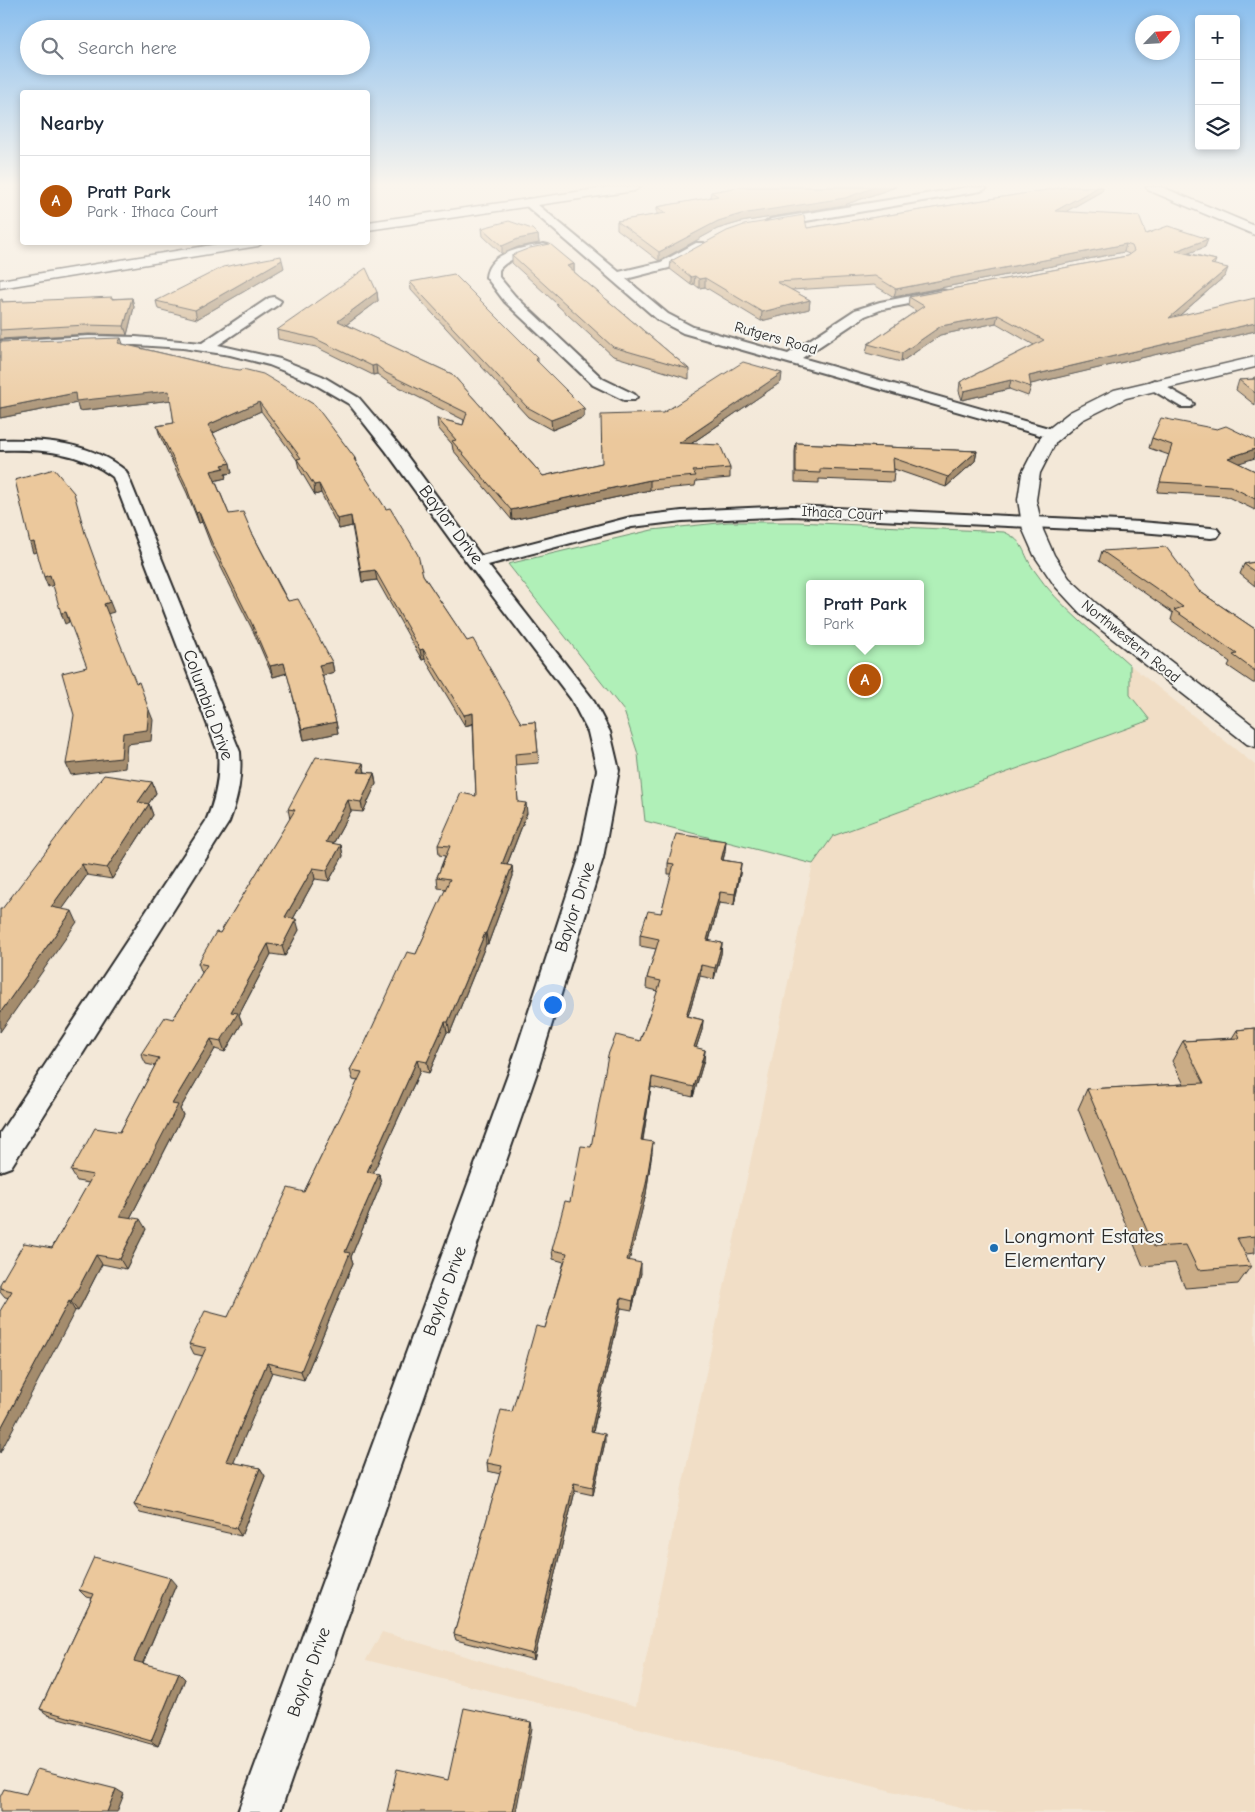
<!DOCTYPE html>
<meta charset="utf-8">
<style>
body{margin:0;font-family:"Comic Neue",sans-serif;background:#f6f6f7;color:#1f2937}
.controls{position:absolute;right:15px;top:15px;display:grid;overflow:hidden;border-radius:5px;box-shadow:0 2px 8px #0003}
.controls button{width:45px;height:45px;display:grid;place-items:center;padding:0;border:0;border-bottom:1px solid #e0e1e3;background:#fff;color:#1f2937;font:25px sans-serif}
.compass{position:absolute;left:1135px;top:15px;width:45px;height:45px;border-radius:50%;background:#fff;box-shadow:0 2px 8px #0003;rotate:65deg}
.you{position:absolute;left:552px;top:1004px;width:18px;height:18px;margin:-12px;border:4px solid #fff;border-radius:50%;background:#1a73e8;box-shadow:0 0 0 8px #1a73e833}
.badge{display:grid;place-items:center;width:32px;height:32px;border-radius:50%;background:#b45309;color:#fff;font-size:16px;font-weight:700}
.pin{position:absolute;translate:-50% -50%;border:2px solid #fff;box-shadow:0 1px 5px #0006}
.popup{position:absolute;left:806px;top:580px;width:118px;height:65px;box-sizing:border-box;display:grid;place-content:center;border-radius:5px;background:#fff;filter:drop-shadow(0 1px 4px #0005);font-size:16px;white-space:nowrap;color:#747a83}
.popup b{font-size:19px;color:#1f2937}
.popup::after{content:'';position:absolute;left:50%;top:100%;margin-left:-10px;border:10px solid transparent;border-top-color:#fff}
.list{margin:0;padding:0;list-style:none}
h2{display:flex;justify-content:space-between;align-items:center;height:65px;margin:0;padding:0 20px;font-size:21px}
h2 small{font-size:16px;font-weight:400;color:#747a83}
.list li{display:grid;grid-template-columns:32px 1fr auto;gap:15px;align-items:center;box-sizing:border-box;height:90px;padding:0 20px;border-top:1px solid #e0e1e3}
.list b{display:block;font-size:19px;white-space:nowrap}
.list p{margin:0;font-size:16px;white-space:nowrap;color:#747a83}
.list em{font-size:16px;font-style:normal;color:#747a83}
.icon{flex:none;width:28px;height:28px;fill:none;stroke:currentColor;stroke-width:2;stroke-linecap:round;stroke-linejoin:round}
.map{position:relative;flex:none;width:1255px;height:1812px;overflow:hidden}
.search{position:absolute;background:#fff;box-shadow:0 2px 8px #0003;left:20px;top:20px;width:350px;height:55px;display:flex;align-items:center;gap:12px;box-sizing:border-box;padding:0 18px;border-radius:28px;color:#747a83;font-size:19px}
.panel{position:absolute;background:#fff;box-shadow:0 2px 8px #0003;left:20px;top:90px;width:350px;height:155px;border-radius:5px}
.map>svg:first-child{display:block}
</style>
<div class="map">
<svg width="1255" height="1812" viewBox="0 0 1255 1812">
<rect width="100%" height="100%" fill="#f3e8d8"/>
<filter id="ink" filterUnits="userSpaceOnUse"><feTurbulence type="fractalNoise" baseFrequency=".02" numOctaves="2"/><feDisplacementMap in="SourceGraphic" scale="10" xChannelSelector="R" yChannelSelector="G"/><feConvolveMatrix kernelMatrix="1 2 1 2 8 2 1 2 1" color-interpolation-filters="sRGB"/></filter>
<g filter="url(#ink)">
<path fill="#f1dec6" d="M1130 665 1255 765V1812H976L366 1660 382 1632 636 1706 813 864 833 836 1150 720 1130 695Z"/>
<path fill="#b0f0b8" stroke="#6e8e72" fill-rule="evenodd" d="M728 522H798L1004 532C1025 541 1022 553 1034 570 1059 607 1097 635 1130 665V695L1150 720 833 836 813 864 645 821 638 754 624 711 508 564 652 530ZM810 584H920V641H810Z"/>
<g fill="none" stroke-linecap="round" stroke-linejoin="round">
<g stroke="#2b2b2b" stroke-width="4">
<path id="street" d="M969 187 987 188 981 191 771 227 765 223 771 219Z
M528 199 532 200 619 272 661 262 696 243H704L706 246 704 249 669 268 626 279 668 314 693 327 788 354 855 310 880 302 941 290 946 291 948 294 946 297 883 309 865 316 802 358 1059 431 1061 434 1059 437H1047L683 333 658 320 524 204 522 202Z
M544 244 548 245 550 248 548 251C532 255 510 255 499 270V277L515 296 603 379 634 394 637 397 634 400H624L593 385 505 302 486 277C489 251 523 248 544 244Z
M274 297 281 301 279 304 218 345 280 359 322 376 359 398 398 444 481 556 631 517 682 511 792 506 1141 522 1211 528 1217 529 1220 533 1217 537 1211 538 1141 532 792 516 682 521 632 527 488 565 592 698 610 732 619 770 603 858 537 1072 280 1812H238L509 1072 579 858 597 770 588 732 571 699 466 561 386 451 349 404 311 382 269 365 230 355 183 348 136 345H89L0 349V341L89 336 136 337 202 343 269 298Z
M1154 380 1191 401 1194 404 1191 407H1181L1149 388 1146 385 1149 382Z
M0 440C46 439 89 442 126 471L240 752C242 778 238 798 229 822L11 1167 0 1171V1133L206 821C216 798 220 777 218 752L113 477C79 451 41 449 0 450Z"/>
</g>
<g stroke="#2b2b2b" stroke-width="3">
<path id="secondary" d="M611 187H640L634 191 368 230V222Z
M1146 187H1162L1255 226V235L1148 190Z
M230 242H264L258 246 0 288V280Z
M1255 357V367L1126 398 1082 420 1056 442 1040 473 1036 500 1043 530 1054 555 1069 578 1097 604 1255 727V747L1247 744 1081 614 1055 586 1034 555 1023 530 1018 500 1022 473 1039 440 1047 430 1070 412 1114 390Z"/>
</g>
<use href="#street" fill="#f6f6f2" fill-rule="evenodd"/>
<use href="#secondary" fill="#f6f6f2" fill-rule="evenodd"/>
</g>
<path fill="#caac86" stroke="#2b2b2b" d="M740 187H896L844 205 741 222 717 229 659 261 617 229V221L657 215V207L710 198 711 192Z
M1066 187H1103L1102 191 1066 211 1146 234 1208 239 1205 247 1188 253 1216 260 1214 265 1225 276 1179 316 1255 331 1030 384 1031 387 1028 396 1009 389 962 400 959 391 960 382 1034 345 996 323 940 335 901 362 866 353 868 344 916 311 908 306 909 297 1127 256 1129 254 1124 252 894 297 874 285 791 290 810 300 809 309 761 321 705 287 699 288 694 284 691 285 670 269 671 261 807 228Z
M482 228 538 235 539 243 518 247 502 254 483 236Z
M512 255 574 264V272L689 369V379L613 356 557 305V304L512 263Z
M284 268 197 319 158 309 156 301Z
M410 282 538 358V362L584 408V417L552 430 528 417 411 290Z
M377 292 378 301 346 325 452 374 543 476 602 463 663 413 781 382 692 443 730 468V478L696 481 695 486 650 490 512 520 453 450 452 444 438 428 437 418 463 425 464 420 388 382 377 374 373 375 316 347 278 339 277 330Z
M132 298 134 307 127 335 89 334 0 339V300L2 299 3 302Z
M0 342 123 344 221 367 355 458 356 462 423 575 521 723 535 722 539 763 515 765 518 802 527 813 507 865 512 866 513 876 488 944H486L450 1033 447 1032 429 1073 420 1071 373 1173 379 1174 381 1184 351 1257 353 1263 304 1380 272 1372 233 1463 260 1468 265 1476 241 1536 140 1513 134 1505 203 1356 194 1354 189 1344 228 1317 304 1192 358 1081 353 1080 350 1070 416 954 446 889 438 888 437 877 445 856 439 855 438 845 476 796 473 724 465 726 425 659 422 660 377 580 362 582 352 526 339 529 321 493 315 495 299 468 297 460 261 411 213 433 232 473 225 474 226 478 215 480 229 514 252 533 288 601 332 662 334 672 322 675 336 722 338 733 304 740 287 673 273 677 254 633 214 553 202 522 199 523 187 493 160 436 157 426 174 423 171 400 79 411 77 403 0 418Z
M1254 377H1255V405L1236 390 1239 380 1253 379Z
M1152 438 1238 463 1255 471V510L1226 496 1157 492 1169 455 1149 448Z
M796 443 977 451 975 461 946 487 894 469V472L893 482 819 479V483L795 482V452Z
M1102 551 1199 591 1255 629V683H1253L1228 666 1230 662 1171 620 1173 613 1099 561Z
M1255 562V586L1240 574 1244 564Z
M363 763 365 772 374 773 376 784 363 812 351 811 333 844 341 845 343 856 329 881 315 879 293 919 299 930 285 956 271 954 239 1015 242 1023 225 1052 215 1049 180 1109 183 1115 130 1218 146 1229 126 1269 102 1264 78 1311 5 1297 0 1291V1284L52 1248 89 1183 77 1181 71 1171 120 1132 155 1066 146 1064 141 1054 173 1019 202 973 198 963 220 933 290 819 288 809Z
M152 782 156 793 148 804H149L153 815 112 879 87 875 62 909 77 922 2 909Z
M725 852 723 860 741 863 740 874 734 905 719 903 709 941 722 943 721 954 714 979 700 976 688 1016 703 1020 702 1030 696 1048 705 1050 704 1060 693 1097 651 1087 643 1140 652 1152 646 1194 629 1260 641 1273 632 1310 621 1308 593 1432 605 1442 593 1495 575 1491 534 1660 456 1640 454 1634 500 1474 488 1471 487 1463 512 1412 545 1328 564 1262 553 1259 552 1250 591 1147 640 1041 658 991 646 988 647 978 656 949 640 946V935L661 913 672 874H668V863Z
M1255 1028V1253L1245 1254 1251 1266 1238 1284 1185 1288 1175 1263 1143 1266 1078 1109 1087 1089 1184 1084 1172 1061 1183 1041 1232 1038 1237 1030Z
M176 1585 143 1663 185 1679 158 1746 48 1715 40 1709 92 1598 86 1597 79 1590Z"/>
<path fill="#a48c6d" stroke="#2b2b2b" d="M876 187H896L844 205 741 222 717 229 659 261V252L718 221 741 214Z
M1098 187H1103L1102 191 1053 219 1055 211Z
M538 235 539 243 518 247 502 254V246L518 239Z
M1208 239 1205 247 1173 259 1176 251Z
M1126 244 1124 252 894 297 896 289Z
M282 260 284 268 197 319 195 310Z
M574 264V273L567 266Z
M1228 268 1225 276 1166 327 1169 318Z
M695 276 694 284 691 285V277Z
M705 278V287L699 288V279Z
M377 292 378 301 339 330 338 321Z
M132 298 134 307 127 335 124 326Z
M810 300 809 309 761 321 762 312Z
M998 315 996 323 940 335 901 362 902 353 941 326Z
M1255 323V331L1027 385 1029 376Z
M121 338 124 347 118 343Z
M376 365 377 374 373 375 372 366Z
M782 373 781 382 679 452V443Z
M1011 380 1009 389 962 400 964 391Z
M169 391 172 400 79 411 77 403 0 418V408L75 393Z
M259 402 261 411 211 434 208 425Z
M584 408V417L552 430 551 420Z
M1255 449V458L1224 468 1228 458Z
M977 451 975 461 946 487 948 477Z
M230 463 232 473 225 474 226 478 214 481 211 471 222 465Z
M650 480V490L512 520 511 510Z
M319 484 321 493 315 495 314 485Z
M199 512 202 522 199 523 196 513Z
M351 516 352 526 339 529 337 519Z
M34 542 37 552 33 553 30 543Z
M375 570 377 580 362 582 361 572Z
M50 575 54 585 48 587 44 577Z
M110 602 114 612 107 614 104 604Z
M66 612 69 622 65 624 61 613Z
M423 649 425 659 422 660 420 650Z
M332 662 334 672 321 676 319 665Z
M284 663 287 673 273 677 270 666Z
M149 710 153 720 151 741 127 744 125 768 71 775 66 764 123 733Z
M473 713 474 723 465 726 464 715Z
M336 722 338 733 304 740 302 729Z
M363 763 365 774 358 772Z
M374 773 376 784 363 812 361 802Z
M152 782 156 793 142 813 138 802Z
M348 800 351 811 328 853 326 842Z
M526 803 527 813 503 875 502 864Z
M149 804 153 815 112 879 107 868Z
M726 841 725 852 720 871 721 860Z
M341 845 343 856 329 881 327 870Z
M741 863 740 874 734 905 735 894Z
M82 864 87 875 56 918 51 907Z
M512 866 513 876 488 944 486 933Z
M313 868 315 879 288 928 285 917Z
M720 892 719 903 706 951 707 940Z
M72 911 77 922 0 1032V1013Z
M296 919 299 930 285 956 282 946Z
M485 933 486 944 450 1033 448 1022Z
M722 943 721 954 714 979 715 968Z
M268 944 271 954 239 1015 242 1023 225 1052 221 1041 231 1012Z
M701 965 700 976 685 1026 686 1016Z
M703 1020 702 1030 693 1057 694 1047Z
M445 1022 447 1032 429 1073 427 1062Z
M211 1039 215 1049 180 1109 183 1115 126 1226 120 1216 172 1104Z
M705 1050 704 1060 693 1097 694 1087Z
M417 1060 420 1071 369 1182 367 1172Z
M652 1077 651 1087 641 1150V1140Z
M653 1142 652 1152 646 1194 627 1270V1260Z
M379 1174 381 1184 351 1257 353 1263 304 1380 301 1371 345 1252Z
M140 1219 146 1229 126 1269 120 1259Z
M96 1255 102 1264 78 1311 71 1302Z
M641 1263V1273L632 1310 633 1301Z
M621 1298V1308L591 1440V1431Z
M69 1301 75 1311 0 1453V1430Z
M267 1363 272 1372 231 1469 226 1461Z
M605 1434V1442L593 1495V1487Z
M260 1468 265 1476 241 1536 236 1528Z
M574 1483 575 1491 534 1660 533 1654Z
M170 1578 176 1585 141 1667 134 1661Z
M179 1673 185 1679 158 1746 151 1741Z
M531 1722 532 1728 516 1812H513Z
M116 1789 124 1794 117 1812H107Z"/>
<path fill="#ebc89c" stroke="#2b2b2b" d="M740 187H876L845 198 741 214 718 221 659 252 617 221 666 213 657 207 718 196 711 192Z
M1066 187H1098L1055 211 1139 216 1146 234 1168 226 1208 239 1176 251 1216 260 1211 264 1228 268 1169 318 1255 298V323L1029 376 1031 387 1011 380 964 391 960 382 1044 340 998 315 941 326 902 353 868 344 924 306 909 297 1127 256 1134 251 1132 246 1126 244 896 289 875 276 777 282 810 300 762 312 705 278 699 279 695 276 691 277 671 261 727 231 744 225 804 215 807 228Z
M509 221 532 229 538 235 518 239 502 246 482 228Z
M550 244 574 264 567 266 689 369 613 347 512 255 530 248Z
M281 256 282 260 195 310 156 301 223 267Z
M366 268 377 292 338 321 452 374 543 476 602 463 601 415 663 413 743 362 782 373 679 443 720 445 730 468 693 471 696 476 650 480 511 510 452 441 456 440 437 418 463 425 467 413 386 373 376 365 372 366 314 338 277 330Z
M454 274 538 358 535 359 584 408 551 420 527 407 410 282Z
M112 297V299L132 298 124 326 86 325 0 330V300L2 299V302Z
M121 338 118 343 221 367 240 370 243 369 263 374 315 405 355 458 354 459 386 509 390 508 418 555 423 575 467 641 473 639 521 723 535 722 538 752 515 754 518 802 526 803 502 864 512 866 486 933H485L448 1022H445L427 1062 417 1060 367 1172 379 1174 345 1252 350 1253 301 1371 267 1363 226 1461 260 1468 236 1528 134 1505 206 1348 189 1344 205 1311 228 1317 288 1188 304 1192 362 1072 350 1070 365 1043 407 952 416 954 450 879 437 877 450 846 438 845 461 793 476 796 473 713 464 715 423 649 420 650 375 570 361 572 351 516 337 519 319 484 314 485 297 459 301 458 259 402 208 425 230 463 222 465 224 468 211 471 229 514 243 512 252 533 281 589 288 601 298 599 332 662 319 665 336 722 302 729 284 663 270 666 251 622 212 543 199 512 196 513 185 483 157 426 174 423 169 391 76 401 75 393 0 408V342Z
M1255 379V393L1239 380Z
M1161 418 1217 429 1226 426 1255 440V449L1228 458 1255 471V499L1230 486 1160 482 1172 445 1152 438Z
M796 443 977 451 948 477 893 458 894 472 820 469V473L796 472Z
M54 469 74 493 85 533 110 602 104 604 136 683 139 682 149 710 147 730 123 733 121 758 66 764 74 715 62 673 87 667 66 612 61 613 50 575 44 577 34 542 30 543 15 480Z
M1166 547 1199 591 1255 629V671L1233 655 1237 654 1174 610 1183 607 1102 551Z
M1255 562V572L1244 564Z
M316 757 363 763 358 772 374 773 361 802 348 800 326 842 341 845 327 870 313 868 285 917 296 919 282 946 268 944 231 1012 238 1013 221 1041 211 1039 172 1104 178 1105 120 1216 140 1219 120 1259 96 1255 71 1302 69 1301 0 1430V1311L12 1291 0 1288V1284L24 1243 52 1248 93 1175 71 1171 95 1128 120 1132 159 1058 141 1054 165 1017 173 1019 207 965 198 963 216 932 220 933 295 810 288 809Z
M104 775 152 782 138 802 149 804 107 868 82 864 51 907 72 911 0 1013V909H2Z
M676 834 726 841 721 860 741 863 735 894 720 892 707 940 722 943 715 968 701 965 686 1016 703 1020 694 1047 705 1050 694 1087 652 1077 641 1140 653 1142 646 1184 627 1260 641 1263 633 1301 621 1298 591 1431 605 1434 593 1487 574 1483 533 1654 454 1634 502 1466 487 1463 501 1410 512 1412 536 1326 545 1328 567 1253 552 1250 565 1201 570 1202 581 1146 591 1147 608 1055 616 1035 640 1041 661 981 647 978 659 939 640 935 648 911 661 913 674 864 668 863Z
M1255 1028V1236L1237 1238 1251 1266 1198 1270 1186 1245 1154 1247 1087 1089 1204 1083 1183 1041 1240 1038 1237 1030Z
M94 1557 170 1578 134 1661 179 1673 151 1741 40 1709 94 1594 79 1590Z
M464 1708 531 1722 513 1812H387L397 1769 448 1780Z
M37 1769 116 1789 107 1812H0V1797L4 1789 26 1794Z"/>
</g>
<linearGradient id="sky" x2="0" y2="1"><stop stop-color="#89beee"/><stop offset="0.42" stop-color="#faf5ed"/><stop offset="1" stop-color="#faf5ed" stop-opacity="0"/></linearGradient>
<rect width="1255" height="440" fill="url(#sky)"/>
<circle fill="#1f6fb2" stroke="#f6f6f2" stroke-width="2" cx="994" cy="1248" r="5"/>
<g text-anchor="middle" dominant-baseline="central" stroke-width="4" stroke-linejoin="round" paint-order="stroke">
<g font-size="15" fill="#2b2b2b" stroke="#f6f6f2">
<text transform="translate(776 338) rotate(16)">Rutgers Road</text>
<text transform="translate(842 513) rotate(3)">Ithaca Court</text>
<text transform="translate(1131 641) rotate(39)">Northwestern Road</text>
</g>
<g font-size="18" fill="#2b2b2b" stroke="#f6f6f2">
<text transform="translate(451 525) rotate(53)">Baylor Drive</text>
<text transform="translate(208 705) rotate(70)">Columbia Drive</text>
<text transform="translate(575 907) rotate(-72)">Baylor Drive</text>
<text transform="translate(445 1291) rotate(-70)">Baylor Drive</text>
<text transform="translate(309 1672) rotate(-70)">Baylor Drive</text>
</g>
<g font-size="21" fill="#2b2b2b" stroke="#f6f6f2" text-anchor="start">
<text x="1004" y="1236">Longmont Estates<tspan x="1004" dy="24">Elementary</tspan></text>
</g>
</g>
</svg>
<div class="controls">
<button>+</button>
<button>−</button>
<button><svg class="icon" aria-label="layers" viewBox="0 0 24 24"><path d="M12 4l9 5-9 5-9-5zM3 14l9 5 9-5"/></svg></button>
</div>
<svg class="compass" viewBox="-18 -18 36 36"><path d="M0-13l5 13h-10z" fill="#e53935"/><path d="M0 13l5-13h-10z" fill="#747a83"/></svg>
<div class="you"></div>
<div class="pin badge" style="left:865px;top:680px">A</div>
<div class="popup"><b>Pratt Park</b>Park</div>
<div class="search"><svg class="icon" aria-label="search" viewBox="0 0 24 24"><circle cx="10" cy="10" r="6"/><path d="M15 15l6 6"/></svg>Search here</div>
<section class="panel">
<h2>Nearby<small></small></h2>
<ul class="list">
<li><span class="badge">A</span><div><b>Pratt Park</b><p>Park · Ithaca Court</p></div><em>140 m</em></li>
</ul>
</section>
</div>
